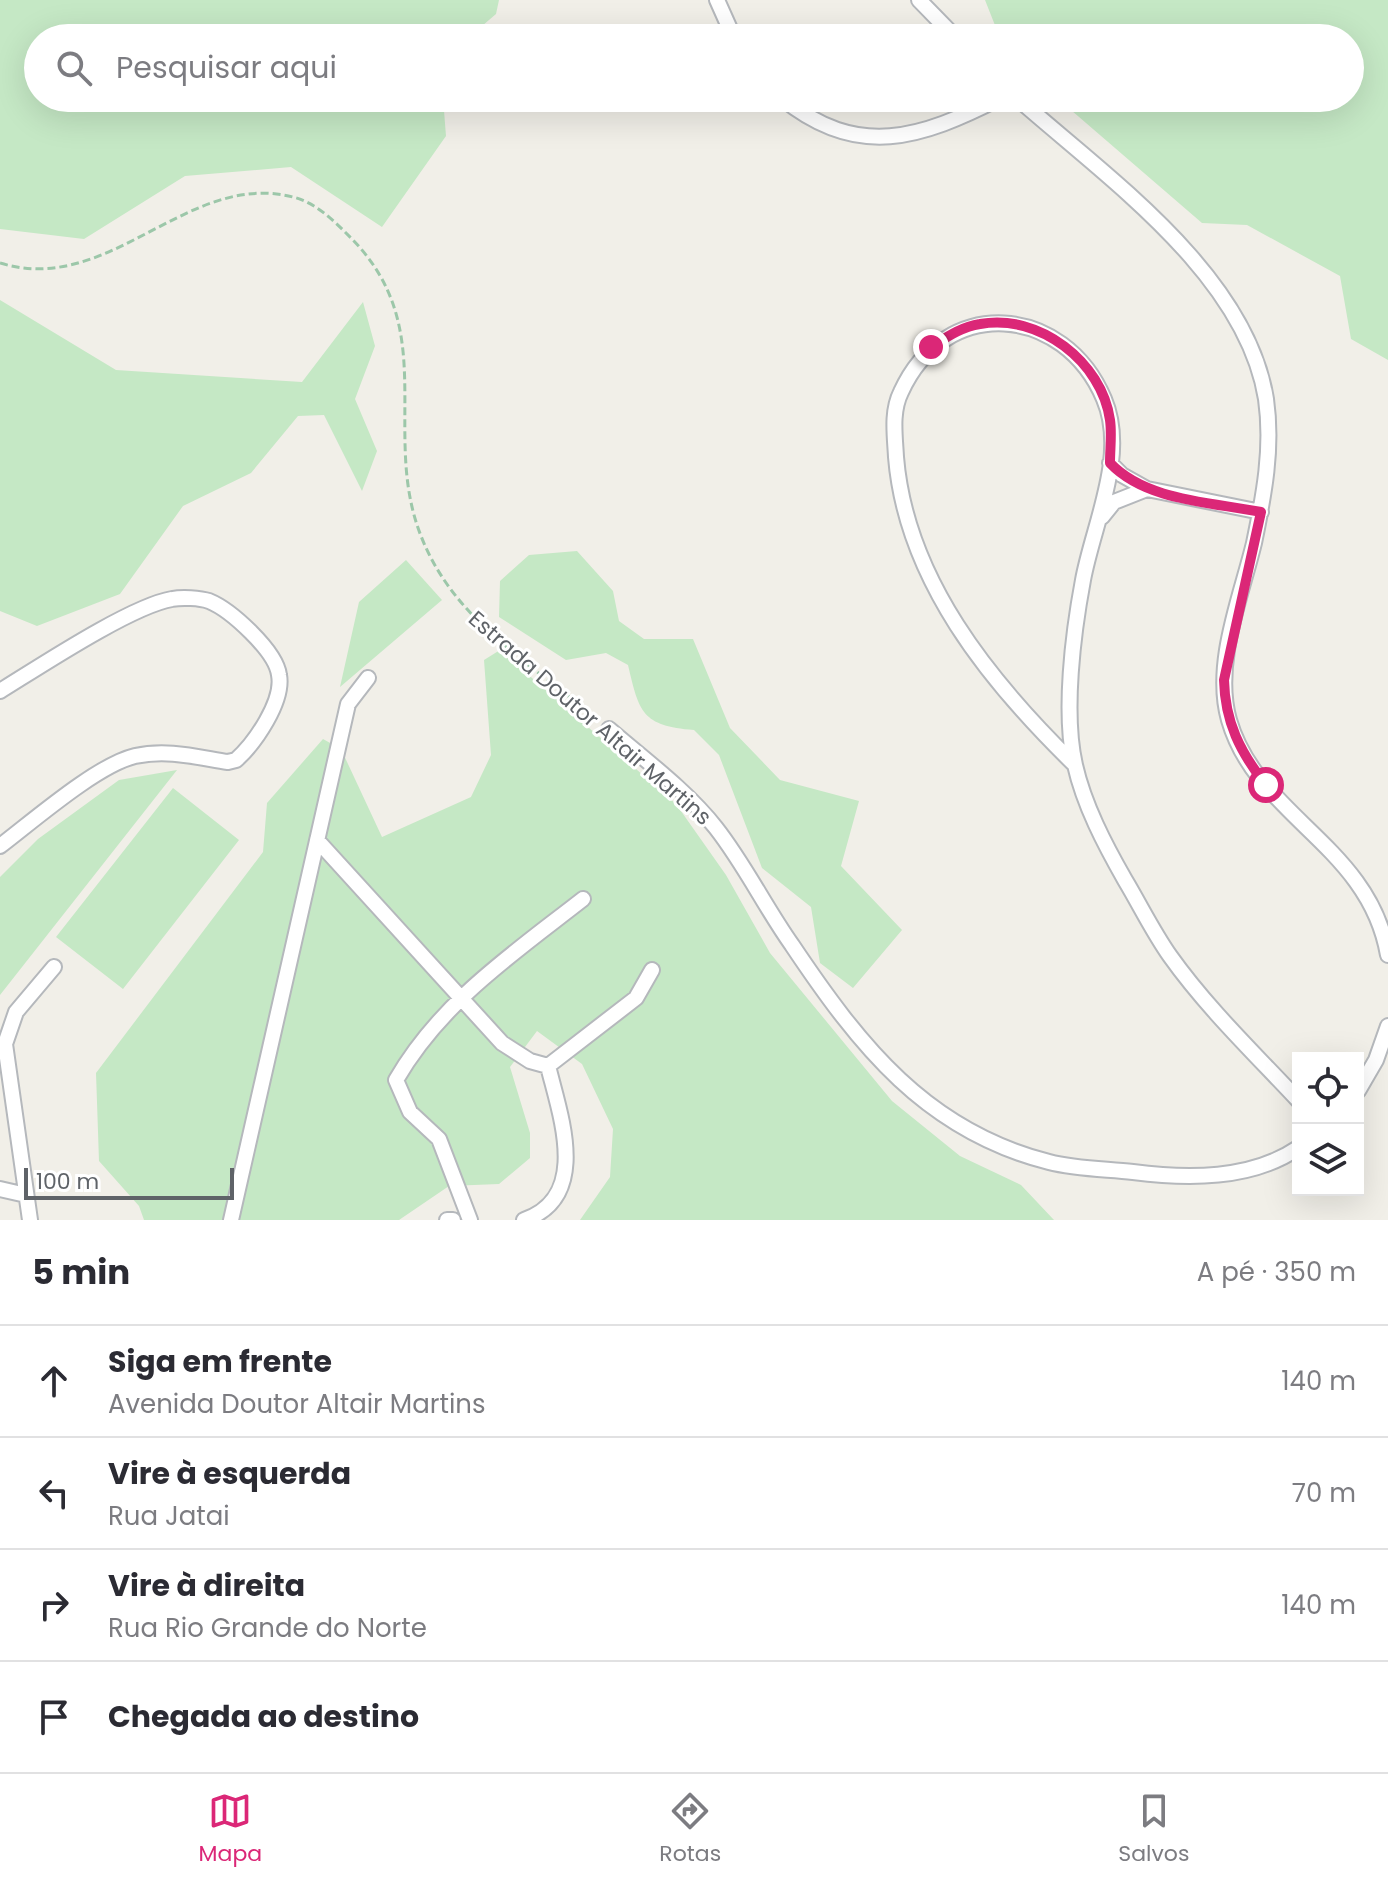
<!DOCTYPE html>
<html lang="pt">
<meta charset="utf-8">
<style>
body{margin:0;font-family:Poppins,sans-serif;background:#f7f7f7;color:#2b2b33}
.controls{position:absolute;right:24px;bottom:24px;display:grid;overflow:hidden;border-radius:0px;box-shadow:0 8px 32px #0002}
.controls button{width:72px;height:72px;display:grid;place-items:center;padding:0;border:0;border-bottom:2px solid #e1e1e2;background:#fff;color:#2b2b33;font:40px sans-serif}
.scale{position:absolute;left:24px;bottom:20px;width:210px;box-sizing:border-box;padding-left:8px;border:4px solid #5f6368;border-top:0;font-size:22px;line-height:28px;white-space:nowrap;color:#5f6368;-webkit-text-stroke:6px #fff;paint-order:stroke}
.stop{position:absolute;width:24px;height:24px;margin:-18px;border:6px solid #db2777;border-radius:50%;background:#fff}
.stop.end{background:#db2777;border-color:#fff;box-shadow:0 2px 8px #0008}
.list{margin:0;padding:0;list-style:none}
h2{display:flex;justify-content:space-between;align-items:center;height:104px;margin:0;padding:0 32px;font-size:34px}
h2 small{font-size:26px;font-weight:400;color:#7c7c81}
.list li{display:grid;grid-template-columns:52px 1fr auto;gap:24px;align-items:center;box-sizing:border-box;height:112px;padding:0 32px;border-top:2px solid #e1e1e2}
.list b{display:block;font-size:30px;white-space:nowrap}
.list p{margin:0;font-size:26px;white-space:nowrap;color:#7c7c81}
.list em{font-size:26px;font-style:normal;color:#7c7c81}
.icon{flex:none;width:44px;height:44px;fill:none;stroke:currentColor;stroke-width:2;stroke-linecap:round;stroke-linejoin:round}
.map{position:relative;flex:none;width:1388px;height:1220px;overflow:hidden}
.search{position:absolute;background:#fff;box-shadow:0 8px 32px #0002;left:24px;right:24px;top:24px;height:88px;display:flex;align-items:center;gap:20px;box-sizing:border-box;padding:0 28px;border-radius:44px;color:#7c7c81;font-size:30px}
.sheet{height:552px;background:#fff}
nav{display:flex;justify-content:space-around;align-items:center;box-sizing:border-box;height:112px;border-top:2px solid #e1e1e2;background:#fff;font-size:22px;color:#7c7c81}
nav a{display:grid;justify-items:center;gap:4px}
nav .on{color:#db2777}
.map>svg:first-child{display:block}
</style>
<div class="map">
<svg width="1388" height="1220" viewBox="0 0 1388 1220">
<rect width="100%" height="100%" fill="#f1efe8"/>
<path fill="#c5e8c5" d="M0 0H499L496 14 468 38H38V98H443L446 136 382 227 291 167 185 176 84 239 0 229Z
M985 0H1388V360L1351 339 1340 276 1247 225 1202 223 1057 98H1350V38H1000Z
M0 300 116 370 302 382 363 302 375 346 355 399 377 451 362 491 324 415 298 416 251 473 183 506 120 594 37 626 0 611Z
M577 551 613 591 619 621 644 639H693L730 728 780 780 859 801 841 866 902 930 853 988 820 963 811 907 762 868 719 755 694 730C642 726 639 712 628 665L606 653 566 660 499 617 500 581 529 555Z
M406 560 442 600 340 687 359 602Z
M500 650 676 804 726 875 770 953 892 1101 960 1156 1021 1185 1054 1220H580L610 1177 613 1129 582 1064 537 1031 510 1067 530 1133V1158L499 1184 449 1186 399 1220H144L139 1206 99 1161 96 1073 263 852 267 803 323 739 341 749 382 837 471 797 491 755 484 660Z
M177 770 0 995V877L38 839 119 780Z
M173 788 239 840 123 989 56 937Z"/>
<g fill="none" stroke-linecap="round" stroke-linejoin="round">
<g stroke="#b5b8bc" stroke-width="18">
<path id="minor" d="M717 0 734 38
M919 0 956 38
M782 98C858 160 921 138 1000 98
M1017 98C1106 177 1246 274 1266 399 1273 448 1264 495 1254 543 1241 597 1213 664 1229 720 1257 817 1369 845 1388 955
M1110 463 1122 475 1147 489
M1102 517 1114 502 1147 489 1261 512
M0 691C39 667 131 606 172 599 182 597 200 598 209 601 231 610 276 651 279 675 284 701 255 743 236 760L228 762C196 757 167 749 135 756 97 765 33 821 0 846
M609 729C645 760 687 791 716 828 745 865 765 907 792 945 859 1045 926 1131 1049 1162 1076 1169 1106 1169 1133 1172 1187 1179 1251 1180 1298 1148
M1074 764C989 681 906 579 896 457 895 436 891 412 901 392 945 295 1064 304 1104 399 1128 455 1093 525 1083 580 1073 633 1063 713 1075 765 1084 805 1105 845 1125 880 1140 905 1153 932 1170 956 1207 1008 1255 1054 1298 1100
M317 840 502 1043 530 1061 548 1066 636 998 652 970
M1358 1091 1376 1060 1388 1026
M0 1189 26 1195
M30 1220 5 1044 16 1012 54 967
M231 1220 348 704 368 678
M447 1220H453
M470 1220 439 1139 410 1112 396 1080C441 1002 514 953 583 899
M524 1220C591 1197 560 1115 548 1066"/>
</g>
<path stroke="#9cc7a9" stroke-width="3" stroke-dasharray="8 4" stroke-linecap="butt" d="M0 263C110 297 187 170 293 197 317 203 335 222 351 238 442 330 380 432 421 536 454 621 533 665 599 721"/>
<use href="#minor" stroke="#fff" stroke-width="14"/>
</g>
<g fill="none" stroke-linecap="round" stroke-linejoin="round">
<path stroke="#db2777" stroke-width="10" d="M931 347C947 337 961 327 980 324 1039 313 1102 362 1110 420 1112 433 1110 449 1110 463 1146 501 1211 502 1261 512L1224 680C1225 722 1240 752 1266 785"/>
</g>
<g text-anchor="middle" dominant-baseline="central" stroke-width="6" stroke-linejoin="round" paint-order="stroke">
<g font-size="22" fill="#5f6368" stroke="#fff">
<text transform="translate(590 718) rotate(41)">Estrada Doutor Altair Martins</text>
</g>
</g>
</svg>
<div class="controls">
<button><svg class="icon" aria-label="locate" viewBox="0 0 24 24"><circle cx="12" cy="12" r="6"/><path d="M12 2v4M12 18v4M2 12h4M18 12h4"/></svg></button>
<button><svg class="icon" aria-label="layers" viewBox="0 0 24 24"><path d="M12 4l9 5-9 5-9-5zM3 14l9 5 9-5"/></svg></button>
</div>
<div class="scale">100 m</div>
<div class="stop" style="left:1266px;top:785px"></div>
<div class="stop end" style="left:931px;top:347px"></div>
<div class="search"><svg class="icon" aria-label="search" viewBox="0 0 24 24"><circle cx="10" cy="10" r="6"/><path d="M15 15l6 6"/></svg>Pesquisar aqui</div>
</div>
<section class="sheet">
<h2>5 min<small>A pé · 350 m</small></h2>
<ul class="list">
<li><svg class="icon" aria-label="ahead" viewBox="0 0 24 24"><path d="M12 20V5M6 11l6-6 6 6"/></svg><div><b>Siga em frente</b><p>Avenida Doutor Altair Martins</p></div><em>140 m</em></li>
<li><svg class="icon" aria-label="left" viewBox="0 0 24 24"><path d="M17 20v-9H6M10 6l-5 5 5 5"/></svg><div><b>Vire à esquerda</b><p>Rua Jatai</p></div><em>70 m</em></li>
<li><svg class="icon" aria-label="right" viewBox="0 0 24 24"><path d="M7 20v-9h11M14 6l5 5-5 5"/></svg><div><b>Vire à direita</b><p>Rua Rio Grande do Norte</p></div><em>140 m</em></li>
<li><svg class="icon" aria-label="arrive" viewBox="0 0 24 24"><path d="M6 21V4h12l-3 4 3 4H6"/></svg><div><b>Chegada ao destino</b></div></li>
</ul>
</section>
<nav>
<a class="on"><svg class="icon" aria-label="map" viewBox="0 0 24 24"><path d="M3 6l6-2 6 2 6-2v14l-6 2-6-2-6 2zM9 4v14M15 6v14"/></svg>Mapa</a>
<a><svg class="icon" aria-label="directions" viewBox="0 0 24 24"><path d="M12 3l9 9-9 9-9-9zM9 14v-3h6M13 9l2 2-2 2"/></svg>Rotas</a>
<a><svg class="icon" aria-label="saved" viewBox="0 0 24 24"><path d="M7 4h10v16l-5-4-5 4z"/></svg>Salvos</a>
</nav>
